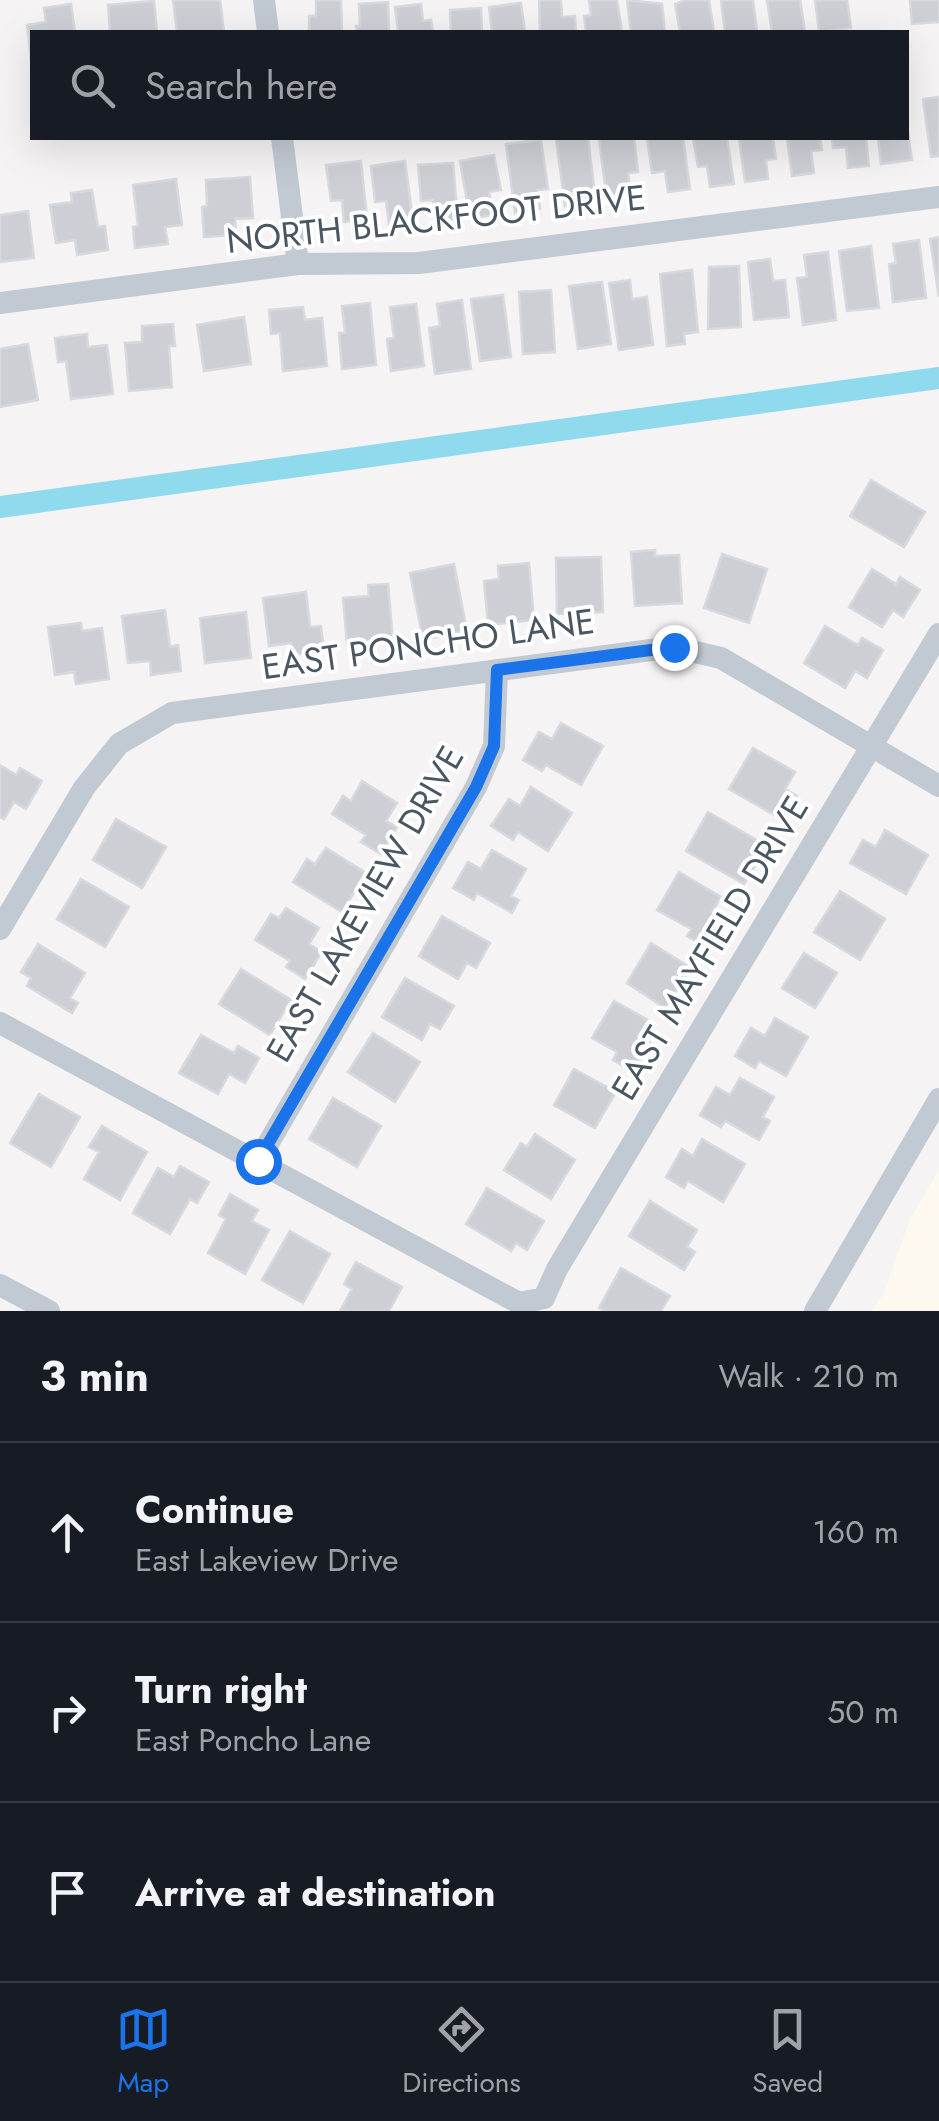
<!DOCTYPE html>
<meta charset="utf-8">
<style>
body{margin:0;font-family:Jost,sans-serif;background:#20242c;color:#f1f3f6}
.stop{position:absolute;width:30px;height:30px;margin:-22px;border:8px solid #1a73e8;border-radius:50%;background:#fff}
.stop.end{background:#1a73e8;border-color:#fff;box-shadow:0 2px 10px #0008}
.list{margin:0;padding:0;list-style:none}
h2{display:flex;justify-content:space-between;align-items:center;height:130px;margin:0;padding:0 40px;font-size:42px}
h2 small{font-size:32px;font-weight:400;color:#9ea1a6}
.list li{display:grid;grid-template-columns:65px 1fr auto;gap:30px;align-items:center;box-sizing:border-box;height:180px;padding:0 40px;border-top:2px solid #363941}
.list b{display:block;font-size:38px;white-space:nowrap}
.list p{margin:0;font-size:32px;white-space:nowrap;color:#9ea1a6}
.list em{font-size:32px;font-style:normal;color:#9ea1a6}
.icon{flex:none;width:55px;height:55px;fill:none;stroke:currentColor;stroke-width:2;stroke-linecap:round;stroke-linejoin:round}
.map{position:relative;flex:none;width:939px;height:1311px;overflow:hidden}
.search{position:absolute;background:#171b24;box-shadow:0 10px 40px #0002;left:30px;right:30px;top:30px;height:110px;display:flex;align-items:center;gap:25px;box-sizing:border-box;padding:0 35px;border-radius:0px;color:#9ea1a6;font-size:38px}
.sheet{height:670px;background:#171b24}
nav{display:flex;justify-content:space-around;align-items:center;box-sizing:border-box;height:140px;border-top:2px solid #363941;background:#171b24;font-size:28px;color:#9ea1a6}
nav a{display:grid;justify-items:center;gap:5px}
nav .on{color:#1a73e8}
.map>svg:first-child{display:block}
</style>
<div class="map">
<svg width="939" height="1311" viewBox="0 0 939 1311">
<rect width="100%" height="100%" fill="#f5f3f3"/>
<path fill="#fdf9ef" d="M939 1170V1311H871L883 1294 911 1217Z"/>
<g fill="none" stroke-linecap="round" stroke-linejoin="round">
<path stroke="#90daee" stroke-width="22" d="M0 507 939 378"/>
</g>
<path fill="#cdcfd5" stroke="#d7d9de" stroke-width="2.5" d="M173 0H220L224 32H177Z
M316 0H341L342 32H309V16H316Z
M539 0H561L562 17 575 16 576 32H540Z
M589 0H617L622 32H586L584 16 591 15Z
M627 0 662 4 665 32H631Z
M686 0H709L714 32H680L675 4Z
M721 0H753L757 32H725Z
M767 0H800L805 32H772Z
M815 0H847L851 28 819 32Z
M910 0H939V22L912 24Z
M154 1 157 32H110L108 5Z
M388 2 389 32H357L356 26H360L359 4Z
M521 3 525 32H492L489 7Z
M71 4 75 32H32V67L27 25 46 22 44 8Z
M421 4 423 21 431 20 433 32H398L395 7Z
M481 8 482 32H451L450 10Z
M939 97V156L931 157 923 99Z
M906 119 912 160 881 164 878 138H906Z
M556 138H588L596 202 565 206Z
M634 138 638 172 628 173 631 198 607 201 599 139Z
M647 138H683L690 189 668 192 665 171 652 173Z
M693 138H727L734 184 710 187 707 166 698 167Z
M739 138H773L776 159 766 160 768 179 745 182Z
M787 138H820L822 150 811 151 814 173 792 176Z
M832 138H866L869 166 848 168 846 147 833 148Z
M541 140 548 189 538 190 540 209 515 213 506 144Z
M494 155 501 190 489 192 493 215 470 219 460 161Z
M361 161 367 219 344 222 342 200 331 201 326 165Z
M405 161 413 221 389 224 386 201 375 202 371 166Z
M453 163 458 220 436 222 433 200 421 201 418 165Z
M250 177 253 218 235 219 236 235 204 237 202 207 207 206 206 180Z
M176 179 182 225 165 227 168 244 135 248 133 227 138 226 133 185Z
M92 190 98 227 105 226 108 250 77 255 75 240 56 243 50 205 72 202 71 193Z
M28 211 34 258 0 262V215Z
M939 237V297L930 239Z
M919 240 926 298 893 302 889 264 896 263 893 244Z
M871 246 879 308 847 311 839 251Z
M828 252 836 320 803 325 797 278 807 277 804 255Z
M770 259 773 281 785 280 789 317 754 320 748 262Z
M739 266 741 327 708 329 709 267Z
M692 270 698 332 684 334 685 344 667 346 660 274Z
M630 280 632 299 647 297 653 345 619 350 609 283Z
M602 282 611 344 578 349 569 286Z
M551 290 555 352 523 354 519 292Z
M503 295 511 357 480 361 471 299Z
M462 300 471 369 435 374 429 328 440 326 437 304Z
M370 303 376 365 342 369 339 333H345L342 306Z
M416 304 424 366 391 371 387 339 394 338 390 307Z
M303 307 305 320 322 318 327 366 283 371 280 333 271 334 269 310Z
M244 317 251 364 204 371 197 325Z
M173 324 175 346H169L172 387 129 391 125 343 142 342V326Z
M87 334 88 347 107 345 113 394 71 399 66 361 58 362 55 338Z
M28 344 38 400 0 407V349Z
M871 480 925 512 904 547 850 516Z
M655 550V556L679 555 682 603 635 606 631 552Z
M722 554 767 569 749 623 704 608Z
M601 557 603 612 557 614 556 558Z
M529 563 534 620 488 625 484 581 499 579 498 566Z
M454 564 467 631 423 640 410 573Z
M872 569 896 584 900 577 920 590 903 617 893 610 882 627 849 607Z
M388 584 393 640 347 644 343 598 369 596 368 585Z
M306 592 310 627 321 626 324 651 293 655 291 643 269 646 263 598Z
M165 610 170 647 178 645 181 671 151 675 150 661 128 663 122 616Z
M246 612 251 658 205 663 200 618Z
M81 623 82 631 102 628 109 679 76 684 74 672 55 675 48 627Z
M825 626 858 645 862 638 883 650 867 678 855 671 845 688 804 663Z
M561 723 603 746 581 785 546 765 542 771 523 760 539 732 552 739Z
M753 748 795 772 785 789 797 796 783 820 729 789Z
M0 765 16 775 20 768 42 781 26 809 14 802 4 819 0 817Z
M362 781 397 803 386 821 397 827 381 854 361 842 366 835 332 814 343 796 351 801Z
M531 787 572 813 548 851 518 832 513 840 491 826 509 799 520 806Z
M708 812 767 846 744 884 686 851Z
M116 819 166 847 142 888 93 860Z
M885 830 928 855 906 894 850 863 863 840 876 847Z
M326 848 366 873 342 912 293 882 307 859 315 864Z
M492 850 526 869 511 896 519 900 512 913 477 893 474 900 453 888 468 862 481 869Z
M679 872 721 897 712 912 724 920 708 948 687 936 691 929 657 910Z
M81 879 129 907 105 947 57 919Z
M840 891 885 919 860 960 814 932Z
M286 908 319 928 309 944 322 952 305 979 286 967 290 961 255 940 271 914 279 918Z
M442 916 490 943 476 968 467 963 458 979 419 956Z
M651 943 691 968 665 1008 627 983Z
M38 944 85 973 70 998 78 1003 72 1013 27 986 31 978 21 972Z
M804 953 837 973 815 1008 782 988Z
M241 969 291 1000 270 1035 219 1004Z
M405 978 454 1006 440 1029 430 1024 422 1040 382 1017Z
M614 1001 648 1020 638 1036 650 1043 633 1072 613 1060 617 1052 592 1038Z
M775 1018 808 1037 786 1076 759 1061 755 1068 735 1056 751 1028 765 1036Z
M373 1033 420 1062 395 1102 348 1072Z
M201 1035 234 1053 238 1046 259 1058 245 1083 229 1074 218 1094 179 1073Z
M574 1069 616 1092 595 1128 554 1105Z
M740 1078 774 1097 763 1117 770 1121 759 1140 725 1121 721 1127 700 1115 716 1087 730 1095Z
M39 1094 80 1117 51 1167 10 1143Z
M333 1098 381 1126 357 1167 309 1139Z
M102 1126 147 1152 120 1200 84 1179 99 1152 89 1147Z
M535 1134 575 1160 551 1199 504 1170 521 1143 527 1147Z
M702 1139 745 1164 723 1202 688 1181 684 1188 666 1177 682 1149 693 1156Z
M180 1166 209 1182 197 1203 190 1199 170 1234 133 1213 158 1168 174 1177Z
M487 1188 544 1221 527 1250 516 1243 511 1251 466 1224Z
M230 1194 258 1210 252 1221 269 1230 245 1274 208 1253 226 1219 219 1215Z
M650 1201 697 1230 687 1247 695 1252 684 1270 629 1236Z
M290 1231 330 1254 303 1303 262 1280Z
M356 1262 402 1287 389 1311H340L352 1289 344 1284Z
M621 1268 670 1296 661 1311H605L599 1308Z"/>
<g fill="none" stroke-linecap="round" stroke-linejoin="round">
<path stroke="#c1cad2" stroke-width="22" d="M264 0 268 32
M282 138 298 264
M0 303 298 264 419 263 939 197
M0 929 84 788 119 744 172 713 674 647 721 658 939 786
M0 1023 519 1303 544 1298 557 1269 939 634
M258 1161 476 787 494 746 497 670
M0 1285 49 1311
M815 1311 939 1099"/>
</g>
<g fill="none" stroke-linecap="round" stroke-linejoin="round">
<path stroke="#1a73e8" stroke-width="12" d="M258 1161 476 787 494 746 497 670 674 647"/>
</g>
<g text-anchor="middle" dominant-baseline="central" stroke-width="8" stroke-linejoin="round" paint-order="stroke">
<g font-size="35" fill="#4a5661" stroke="#fff">
<text transform="translate(436 219) rotate(-6)">NORTH BLACKFOOT DRIVE</text>
<text transform="translate(428 644) rotate(-8)">EAST PONCHO LANE</text>
<text transform="translate(365 904) rotate(-60)">EAST LAKEVIEW DRIVE</text>
<text transform="translate(710 948) rotate(-59)">EAST MAYFIELD DRIVE</text>
</g>
</g>
</svg>
<div class="stop" style="left:258px;top:1161px"></div>
<div class="stop end" style="left:674px;top:647px"></div>
<div class="search"><svg class="icon" aria-label="search" viewBox="0 0 24 24"><circle cx="10" cy="10" r="6"/><path d="M15 15l6 6"/></svg>Search here</div>
</div>
<section class="sheet">
<h2>3 min<small>Walk · 210 m</small></h2>
<ul class="list">
<li><svg class="icon" aria-label="ahead" viewBox="0 0 24 24"><path d="M12 20V5M6 11l6-6 6 6"/></svg><div><b>Continue</b><p>East Lakeview Drive</p></div><em>160 m</em></li>
<li><svg class="icon" aria-label="right" viewBox="0 0 24 24"><path d="M7 20v-9h11M14 6l5 5-5 5"/></svg><div><b>Turn right</b><p>East Poncho Lane</p></div><em>50 m</em></li>
<li><svg class="icon" aria-label="arrive" viewBox="0 0 24 24"><path d="M6 21V4h12l-3 4 3 4H6"/></svg><div><b>Arrive at destination</b></div></li>
</ul>
</section>
<nav>
<a class="on"><svg class="icon" aria-label="map" viewBox="0 0 24 24"><path d="M3 6l6-2 6 2 6-2v14l-6 2-6-2-6 2zM9 4v14M15 6v14"/></svg>Map</a>
<a><svg class="icon" aria-label="directions" viewBox="0 0 24 24"><path d="M12 3l9 9-9 9-9-9zM9 14v-3h6M13 9l2 2-2 2"/></svg>Directions</a>
<a><svg class="icon" aria-label="saved" viewBox="0 0 24 24"><path d="M7 4h10v16l-5-4-5 4z"/></svg>Saved</a>
</nav>
